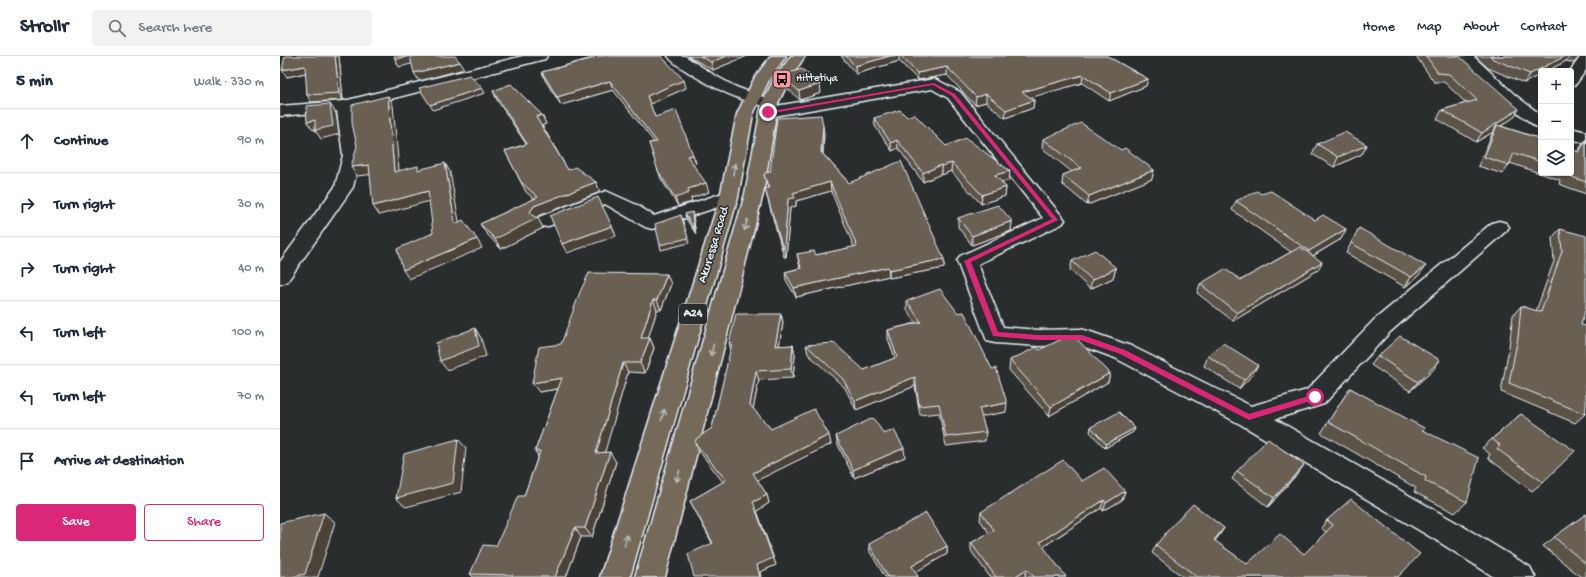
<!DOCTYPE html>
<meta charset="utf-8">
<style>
body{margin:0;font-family:"Gochi Hand",sans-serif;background:#f2f2f3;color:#1f2937}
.controls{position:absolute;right:12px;top:12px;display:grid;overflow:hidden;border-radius:4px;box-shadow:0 1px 3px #0004}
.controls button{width:36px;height:36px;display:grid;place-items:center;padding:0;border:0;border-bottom:1px solid #e0e1e3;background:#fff;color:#1f2937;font:20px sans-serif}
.stop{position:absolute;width:12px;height:12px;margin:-9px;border:3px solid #db2777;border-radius:50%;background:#fff}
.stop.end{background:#db2777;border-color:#fff;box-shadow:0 1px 4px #0008}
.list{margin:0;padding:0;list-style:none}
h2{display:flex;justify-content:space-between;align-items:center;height:52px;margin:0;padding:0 16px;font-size:17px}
h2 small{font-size:13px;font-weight:400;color:#747a83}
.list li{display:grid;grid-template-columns:26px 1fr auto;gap:12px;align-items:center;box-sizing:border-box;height:64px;padding:0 16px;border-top:1px solid #e0e1e3}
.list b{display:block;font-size:15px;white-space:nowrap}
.list em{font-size:13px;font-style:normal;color:#747a83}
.actions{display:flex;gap:8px;padding:12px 16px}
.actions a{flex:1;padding:9px 0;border:1px solid #db2777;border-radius:4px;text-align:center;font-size:14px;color:#db2777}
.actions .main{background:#db2777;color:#fff}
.icon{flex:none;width:22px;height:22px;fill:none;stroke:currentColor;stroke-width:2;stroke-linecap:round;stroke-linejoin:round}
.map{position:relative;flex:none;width:1306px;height:521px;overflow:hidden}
header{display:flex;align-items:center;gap:24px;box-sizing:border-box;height:56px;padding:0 20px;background:#fff;border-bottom:1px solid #e0e1e3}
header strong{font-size:19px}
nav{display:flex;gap:22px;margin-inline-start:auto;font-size:14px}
.search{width:280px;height:36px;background:#f2f2f3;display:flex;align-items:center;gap:10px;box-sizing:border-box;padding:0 14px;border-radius:4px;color:#747a83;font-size:15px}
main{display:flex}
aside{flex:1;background:#fff}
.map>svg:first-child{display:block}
</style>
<header>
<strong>Strollr</strong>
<div class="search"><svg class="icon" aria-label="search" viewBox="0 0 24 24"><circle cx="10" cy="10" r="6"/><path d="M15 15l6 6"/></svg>Search here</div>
<nav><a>Home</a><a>Map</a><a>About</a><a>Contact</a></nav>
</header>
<main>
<aside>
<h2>5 min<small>Walk · 330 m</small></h2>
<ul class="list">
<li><svg class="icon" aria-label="ahead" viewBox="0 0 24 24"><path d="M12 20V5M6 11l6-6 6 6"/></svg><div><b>Continue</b></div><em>90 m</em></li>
<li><svg class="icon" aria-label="right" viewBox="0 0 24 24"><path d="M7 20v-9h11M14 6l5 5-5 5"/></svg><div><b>Turn right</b></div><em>30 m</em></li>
<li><svg class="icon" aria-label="right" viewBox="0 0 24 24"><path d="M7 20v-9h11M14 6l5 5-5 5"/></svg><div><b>Turn right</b></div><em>40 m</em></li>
<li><svg class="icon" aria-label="left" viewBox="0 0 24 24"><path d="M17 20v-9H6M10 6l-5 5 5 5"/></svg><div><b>Turn left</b></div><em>100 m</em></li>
<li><svg class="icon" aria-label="left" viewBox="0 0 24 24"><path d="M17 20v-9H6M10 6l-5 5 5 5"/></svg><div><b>Turn left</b></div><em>70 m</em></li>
<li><svg class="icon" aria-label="arrive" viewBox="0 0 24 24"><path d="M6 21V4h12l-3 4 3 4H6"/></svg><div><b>Arrive at destination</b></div></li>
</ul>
<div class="actions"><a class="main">Save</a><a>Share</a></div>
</aside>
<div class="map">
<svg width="1306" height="521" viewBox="0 0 1306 521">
<rect width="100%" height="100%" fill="#2a2d2e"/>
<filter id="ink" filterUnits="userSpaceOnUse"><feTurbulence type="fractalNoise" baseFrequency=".025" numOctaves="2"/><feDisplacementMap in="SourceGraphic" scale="8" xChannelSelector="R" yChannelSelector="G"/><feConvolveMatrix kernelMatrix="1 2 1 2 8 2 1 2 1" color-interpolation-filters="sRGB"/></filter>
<g filter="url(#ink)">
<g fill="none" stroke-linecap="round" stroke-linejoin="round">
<g stroke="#e8f1f8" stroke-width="3">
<path id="minor" d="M243 0H267L265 3 72 53 81 99 73 131 7 226 0 228V206L55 131 63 99 57 55 0 60V50L64 45Z
M388 0H405L434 19 456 31 480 40 496 44 498 47 496 50 654 23 659 25 680 36 785 164 782 168 698 208 723 271 758 274 800 273 808 275 851 290 971 350 1027 334 1094 264 1212 167 1219 165 1226 167 1229 171 1226 175 1110 276 1044 348 995 363 1179 468 1250 511 1255 521H1214L1159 486 960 368 835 302 799 289 758 290 715 287 707 285 677 205 680 200 763 162 668 42 652 33 488 61 482 59 480 56 482 53 488 51C457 44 431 31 405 14 399 10 392 6 388 0Z
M1177 0H1193L1235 39 1261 59V72L1255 70 1223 45Z
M1301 0H1306V14L1296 28 1291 30 1290 15Z
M1291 72 1306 76V87L1291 83Z
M326 135 357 149 374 160 449 135 456 137 458 141 456 145 372 173 365 171 325 148 266 171 259 169 256 165 259 161Z"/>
</g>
<g stroke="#e8f1f8" stroke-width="3">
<path id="highway" d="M491 0H506L490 22 473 58 458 141 350 521H320L440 141 457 58 475 21Z
M511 0H525L510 23 498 47 483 138 385 521H355L465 138 482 47 494 23Z"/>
</g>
<use href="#minor" fill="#2a2d2e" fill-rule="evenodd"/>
<use href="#highway" fill="#746a5a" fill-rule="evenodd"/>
</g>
<path fill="#5c5247" stroke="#e8f1f8" d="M59 0 63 44 31 46 27 39 26 17 7 21Z
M311 0H381L406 32 370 48 375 61 413 99 416 107 412 108 429 136 411 142 412 146 398 150 381 123 369 87 374 86 333 34 281 49 265 24 262 16 312 2Z
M408 0H467L433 14Z
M561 0H827L868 23 866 30 829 45 802 27 750 41 754 44 753 52 725 62 706 46 695 49 667 19 638 24 619 5 576 18Z
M1136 0H1179L1233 62 1221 70 1261 83V117H1291L1298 95 1306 83V138L1279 128 1280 124 1230 107 1223 118 1198 110 1213 76 1196 86 1157 63 1162 54 1186 47 1164 26H1154Z
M1195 0H1300L1294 7 1286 5 1244 27 1208 12Z
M506 24 541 37 520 44 507 32Z
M213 35 262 59 266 68 262 69 288 114 316 126 320 136 258 160 257 162 263 172 221 193 206 177 200 168 254 143 246 136 225 95 246 88 217 44Z
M627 61 666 90 729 124 721 126 726 131 725 140 701 148 671 115 662 119 661 118 643 126 618 92 612 95 595 70 594 62Z
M544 78 543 98 569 127 664 203V212L609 222V220L516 241 506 224 505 216 520 212 517 198 536 199 574 191 551 135 516 145V150L510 152 506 201H504L487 141 485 133 488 132 484 119 490 116Z
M763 83 841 94 874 114 872 123 807 149 782 128 783 119 792 116 762 92Z
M1037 88 1087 89 1082 98 1054 111 1032 98Z
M981 138 1035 164 1066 173 1061 183 1033 200 1038 214 953 265 917 237 920 228 961 224 1011 196 952 154 956 145Z
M405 158 413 161 416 178 406 163Z
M678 162 732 165 731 175 692 189 678 171Z
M1079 172 1139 219 1125 231 1066 197Z
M1280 173 1301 269 1305 358 1295 367 1221 336 1229 291 1233 259 1241 250 1256 255 1274 205 1272 182Z
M792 205 836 212 833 222 810 233 790 214Z
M391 228 381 254H377L368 282H370L374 292 365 317 348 316 324 397 336 406 312 481H301L286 521H193L190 518 216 490 244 440 258 400 255 395 278 333 259 336 281 288Z
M627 245 726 356 701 360 706 376 705 385 666 390 659 357 640 359 635 330 576 354 565 332 528 298 526 289 584 314 615 302 608 283V274L636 267 627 254Z
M501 258 503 267 499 290 513 289 515 299 513 322 479 324 473 353 491 373 551 388 477 424 487 439 489 447 477 455 496 509 480 516 432 487 410 445 443 426 419 395 415 387 432 372 451 294 449 287Z
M759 294 830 317 828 326 769 360 729 314 730 304Z
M928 300 973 318 959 333 924 310Z
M1098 300 1153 314 1130 335 1091 309Z
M1070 332 1142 374 1187 446 1175 457 1134 436 1136 432 1041 377Z
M1241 358 1263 426 1252 435 1208 402 1210 398 1202 392 1212 383Z
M811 371 855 372 853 376 825 392 810 376Z
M604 378 625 401 574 422 558 389 556 380Z
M1024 409 1018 417 988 451 952 423 957 415Z
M802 425 845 435 842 444 823 455 821 452 763 491 786 521H746L745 520 744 521H710L691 495V487L709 477 700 464 701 456Z
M1306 458V521H1301L1263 490Z
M1047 464 1118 521H903L872 497 876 489 944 472 935 485 967 508 1024 498 1046 476 1041 472Z
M589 488 667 490V498L635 516 638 521H605L590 496Z"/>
<path fill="#4b4239" stroke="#e8f1f8" d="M55 0H59L63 44 59 37Z
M131 0 135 7 119 11 115 3Z
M447 0H467L433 14 431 6Z
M610 0H619V5L576 18 575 10Z
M1285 0H1290L1286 5 1267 15H1261V18L1244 27 1250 18Z
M180 6 184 13 139 25 134 17Z
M25 10 30 16 7 21 2 14Z
M667 11V19L638 24 637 17Z
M803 19 802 27 742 44V36Z
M868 23 866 30 829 45 831 37Z
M404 24 406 32 370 48 367 40Z
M330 25 333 34 281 49 277 41Z
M540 28 541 37 520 44 519 35Z
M202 32 205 37 153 54 150 49Z
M706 38V46L695 49 696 41Z
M108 40 113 49 120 125 114 116Z
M754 44 753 52 725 62 726 54Z
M50 48 56 57 59 78 41 83 35 74Z
M1239 53 1233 62 1215 74 1217 69 1213 76 1196 86 1202 77Z
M262 59 266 68 261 70 256 61Z
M35 64 41 72 33 74 27 66Z
M543 70 544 78 542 104 541 96Z
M617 84 618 92 612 95 611 87Z
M1087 89 1082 98 1054 111 1058 101Z
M413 99 416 107 409 109 407 100Z
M165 107 170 116 181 176 175 168Z
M672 107 671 115 662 119V110Z
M89 109 95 118 77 120 71 111Z
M661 109V118L643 126V117Z
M874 114 872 123 807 149 809 140Z
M730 115 729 124 714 128 715 119Z
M316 126 320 136 258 160 256 163 258 162 263 172 221 193 215 183 250 156 254 150Z
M550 126 551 135 516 145V150L510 152 506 201 504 192 508 143 513 137Z
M426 127 429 136 411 142 412 146 398 150 395 142 408 133Z
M726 131 725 140 701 148 702 139Z
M148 135 153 144 99 159 93 150Z
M412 156 413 161 416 178 414 173Z
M401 159 409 187 381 194 380 189Z
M732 165 731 175 692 189V180Z
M332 170 336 180 287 197 282 188Z
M1066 173 1061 183 1024 205 1029 195Z
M197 183 202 192 129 223 123 214Z
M664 203V212L609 222V214Z
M1042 206 1038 214 953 265 957 257Z
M1146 210 1139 219 1125 231 1131 221Z
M608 211 609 220 516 241 514 232Z
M836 212 833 222 810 233 812 224Z
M387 218 391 228 381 254 377 244Z
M373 244 377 254 365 292 361 282Z
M501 258 503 267 497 300 495 290Z
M195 272 201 282 206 300 167 314 160 305Z
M370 282 374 292 365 317 360 307Z
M513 289 515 299 513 322 511 313Z
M1160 304 1153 314 1130 335 1138 326Z
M343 307 348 316 322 406 316 397Z
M978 309 973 318 959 333 964 324Z
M476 315 479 324 472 358 470 349Z
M830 317 828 326 769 360 771 351Z
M635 321V330L576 354 575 345Z
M282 322 288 331 259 336 252 327Z
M727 347 726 356 699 361V352Z
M855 372 853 376 825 392 826 388Z
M549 379 551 388 476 425 473 417Z
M178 383 186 392 181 436 126 451 116 442Z
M624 392 625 401 574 422 573 414Z
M330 396 336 406 312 481 305 472Z
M1024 409 1018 417 988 451 994 442Z
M845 435 842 444 823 455 826 447Z
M487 439 489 447 477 455 496 509 480 516 481 521H480L477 509 473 446Z
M824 444 821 452 758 494 760 486Z
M44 457 55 466 38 521H11Z
M295 472 301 481 286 521H275Z
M944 472 939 480 929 492 934 484Z
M667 490V498L632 518V510Z
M747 513 745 520 744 521H734Z"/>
<path fill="#6b5f52" stroke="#e8f1f8" d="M5 0H55L59 37 27 39 25 10 2 14Z
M114 0H130L115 3Z
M130 0H175L180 6 134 17Z
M312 0H381L404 24 367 40 375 61 396 54 413 99 407 100 426 127 408 133 409 137 395 142 378 115 369 87 377 86 330 25 277 41 262 16 314 2Z
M420 0H447L431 6Z
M566 0H610L575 10Z
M621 0H827L868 23 831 37 803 19 742 36 754 44 726 54 706 38 696 41 667 11 637 17Z
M1146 0H1179L1239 53 1202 77 1162 54 1197 44 1169 18 1158 17Z
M1210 0H1285L1250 18 1213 3Z
M522 13 540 28 519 35 506 24 509 17Z
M190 19 202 32 150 49 139 32Z
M231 28 262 59 256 61 288 114 295 111 316 126 254 150 250 156 253 160 258 162 215 183 200 168 258 141 241 126 225 95 247 88 213 35Z
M108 40 114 116 138 110V114L165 107 175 168 183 164 197 183 123 214 117 193 153 177 148 135 93 150 89 109 71 111 77 90 72 67V49Z
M50 48 53 70 35 74V64L27 66 26 50Z
M620 54 627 61 634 58 666 90 686 82 730 115 715 119 726 131 702 139 672 107 662 110 661 109 643 117 617 84 611 87 594 62Z
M541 59 543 70 541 96 569 127 621 105 664 203 609 214 608 211 514 232 505 216 521 212 517 198 534 195 536 199 577 190 550 126 513 137 515 142 508 143 504 192 503 193 485 133 489 132 484 119 485 117 490 116 497 62Z
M801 67 841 94 845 92 874 114 809 140 783 119 801 112 763 83Z
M1217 69 1261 83V106L1234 97 1229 109 1204 101Z
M1065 76 1087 89 1058 101 1037 88Z
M1306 84V126L1286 119 1287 117H1291V93L1299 96Z
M977 135 981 138 991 135 1035 164 1043 159 1066 173 1029 195 956 145Z
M318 141 332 170 282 188 270 160Z
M718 149 732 165 692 180 678 162Z
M412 156 414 173 405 158Z
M401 159 408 182 380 189 375 168Z
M1079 172 1146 210 1131 221 1071 187Z
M1280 173 1306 180V251L1301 269 1306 270V351L1305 358 1229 327 1238 281 1241 250 1261 256 1282 195Z
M1020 191 1042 206 957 257 920 228 945 213 961 224Z
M815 194 836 212 812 224 792 205Z
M309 217 387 218 377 244H373L361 282H370L360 307H343L316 397 330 396 305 472H295L275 521H232L233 519 190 518 203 489 216 490 238 440H244L260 395H255L282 322 252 327 259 291 281 288 300 236Z
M660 233 678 257 684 256 712 313 716 312 727 347 699 352 706 376 666 381 659 348 639 350 635 321 575 345 563 323 526 289 554 287 584 314 617 301 608 274 641 266 627 245Z
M456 258H501L495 290 513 289 511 313 476 315 470 349 491 373 534 353 549 379 473 417 487 439 473 446 493 502 477 509 480 521H414L408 498 433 487 410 445 446 424 415 387 416 383 432 372 452 287H449Z
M195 272 199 290 160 305 156 287Z
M1120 280 1160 304 1138 326 1098 300Z
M795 281 830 317 771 351 730 304 757 291 759 294 784 282Z
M943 287 978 309 964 324 928 300Z
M1070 332 1144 372 1142 374 1199 402 1187 446 1145 425 1146 421 1048 366Z
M839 356 855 372 826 388 811 371Z
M1241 358 1295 395 1263 426 1217 393 1220 389 1212 383Z
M593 362 604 378 614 374 624 392 573 414 556 380Z
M178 383 173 427 116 442 124 398Z
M988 383 1024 409 994 442 957 415Z
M783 404 802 425 824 412 845 435 826 447 824 444 760 486 786 521H754L747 513 734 521H716L691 487 714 474 701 456Z
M1071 443 1140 498 1118 521H917L876 489 890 472 913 448 944 472 934 484 967 508 1000 478 1024 498 1053 469 1047 464Z
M44 457 25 518 11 521H0V467Z
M646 457 667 490 632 510 638 521H608L589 488Z
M1306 458V508L1274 481Z"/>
<defs><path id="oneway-shaft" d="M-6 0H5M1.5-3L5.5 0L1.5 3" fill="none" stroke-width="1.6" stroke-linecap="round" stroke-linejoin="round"/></defs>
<g stroke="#babbb9">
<use href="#oneway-shaft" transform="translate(454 113) rotate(-80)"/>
<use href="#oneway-shaft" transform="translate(466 169) rotate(105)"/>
<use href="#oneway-shaft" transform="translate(432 294) rotate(105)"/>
<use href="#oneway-shaft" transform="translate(383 359) rotate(-74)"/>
<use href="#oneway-shaft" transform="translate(398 420) rotate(105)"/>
<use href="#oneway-shaft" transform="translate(346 484) rotate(-74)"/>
</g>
</g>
<path fill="#db2777" d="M654 27 675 38 778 164 691 206 718 276 758 279H802L845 294 969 358 1035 338 1037 339V343L969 364 840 298 800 284H758L713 280 684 205 772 163 672 40 653 29 488 58 486 56Z"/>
<defs>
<g id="bus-square" transform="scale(1)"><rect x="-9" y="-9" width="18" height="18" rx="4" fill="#ff9aa2" stroke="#2a2d2e"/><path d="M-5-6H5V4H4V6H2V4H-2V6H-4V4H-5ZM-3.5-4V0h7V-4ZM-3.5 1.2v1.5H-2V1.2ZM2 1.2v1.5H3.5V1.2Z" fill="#111"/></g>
</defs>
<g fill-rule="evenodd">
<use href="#bus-square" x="502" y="23"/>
</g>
<g text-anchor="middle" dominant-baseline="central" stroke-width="3" stroke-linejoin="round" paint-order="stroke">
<g font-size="11" fill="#e8f1f8" stroke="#2a2d2e" text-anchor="start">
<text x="516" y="23">Hittetiya</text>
</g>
<rect fill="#2a2d2e" stroke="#afb6bb" stroke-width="1" x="399" y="248" width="28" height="20" rx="3"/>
<g font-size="12" font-weight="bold" fill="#e8f1f8">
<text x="413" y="258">A24</text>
</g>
<g font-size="13" fill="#e8f1f8" stroke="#2a2d2e">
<text transform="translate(434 189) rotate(-73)">Akuressa Road</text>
</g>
</g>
</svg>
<div class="controls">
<button>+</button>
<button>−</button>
<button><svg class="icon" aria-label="layers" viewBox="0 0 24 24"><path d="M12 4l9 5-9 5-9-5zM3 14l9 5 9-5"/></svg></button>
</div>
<div class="stop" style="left:1035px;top:341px"></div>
<div class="stop end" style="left:488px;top:56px"></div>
</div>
</main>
